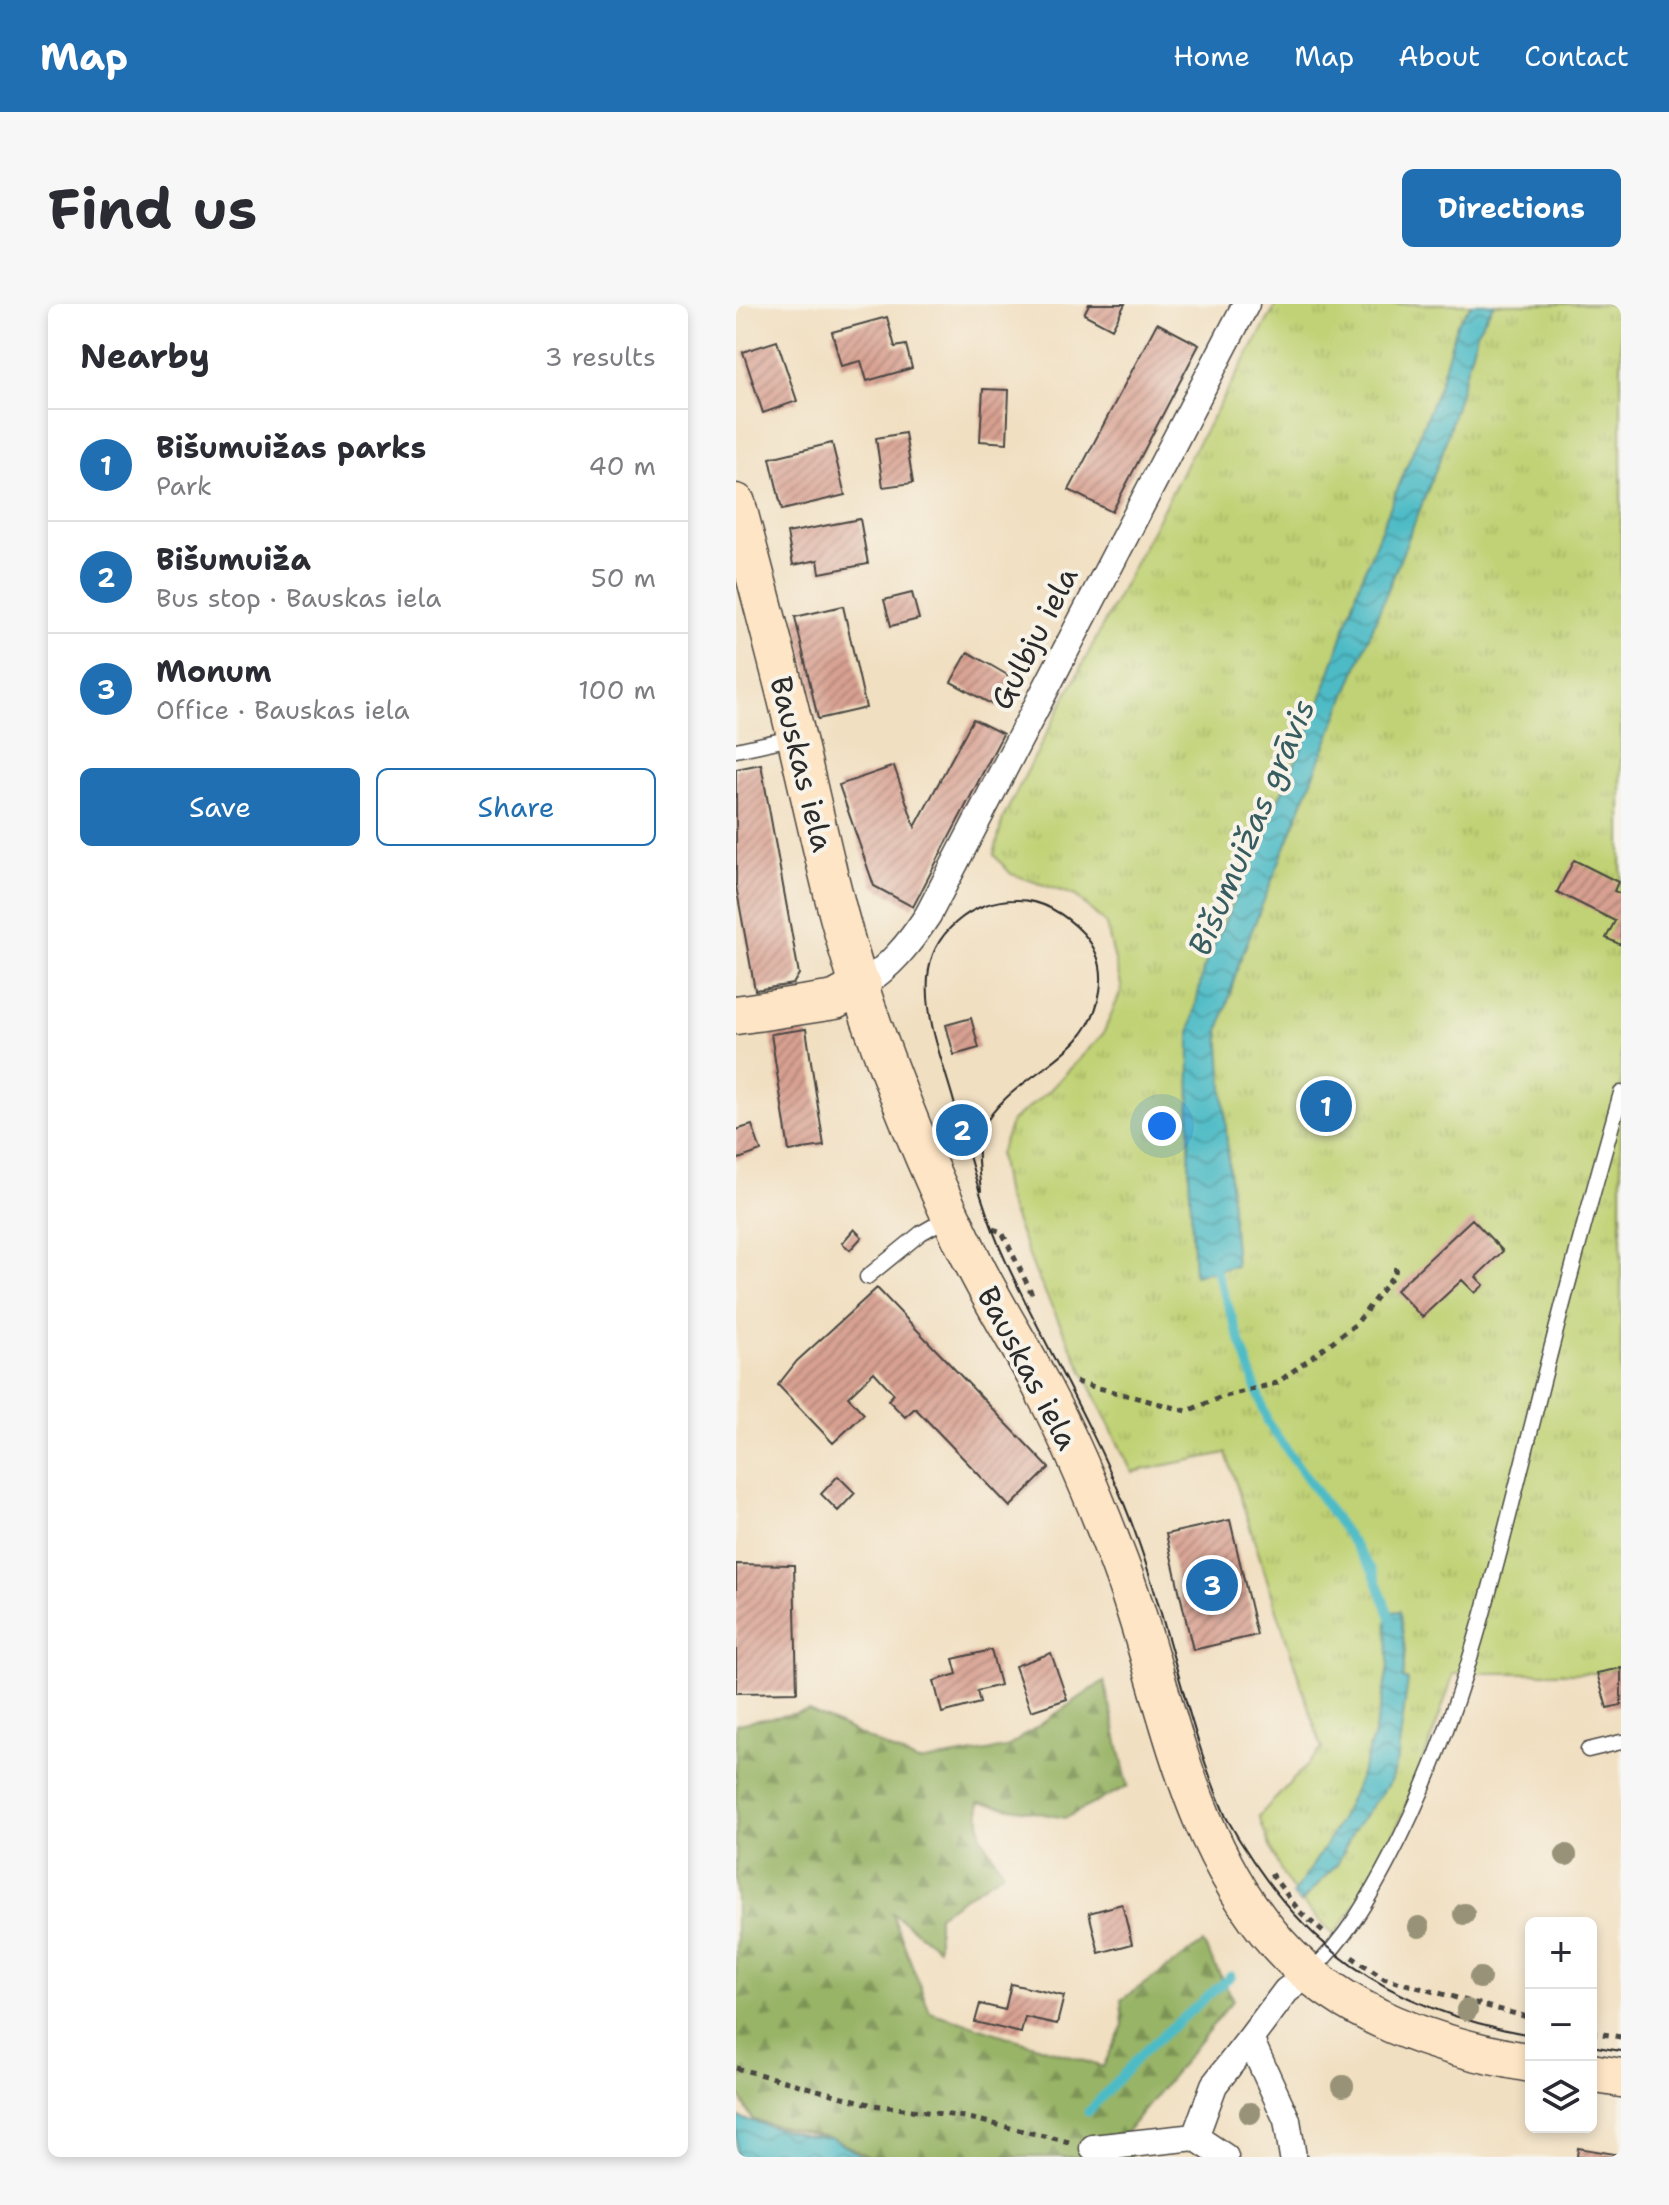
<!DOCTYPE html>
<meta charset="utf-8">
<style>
body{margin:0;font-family:"Shantell Sans",sans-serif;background:#f7f7f7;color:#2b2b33}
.controls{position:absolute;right:24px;bottom:24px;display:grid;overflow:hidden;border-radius:12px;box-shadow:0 4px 12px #0003}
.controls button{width:72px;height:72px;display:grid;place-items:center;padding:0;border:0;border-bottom:2px solid #e1e1e2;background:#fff;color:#2b2b33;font:40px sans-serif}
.you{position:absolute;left:426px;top:822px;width:28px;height:28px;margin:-20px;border:6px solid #fff;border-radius:50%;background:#1a73e8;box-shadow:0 0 0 12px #1a73e833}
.badge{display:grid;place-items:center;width:52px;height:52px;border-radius:50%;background:#1f6fb2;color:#fff;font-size:26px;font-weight:700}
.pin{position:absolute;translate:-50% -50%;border:4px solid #fff;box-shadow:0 2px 8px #0006}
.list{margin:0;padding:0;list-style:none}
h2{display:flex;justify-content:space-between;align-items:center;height:104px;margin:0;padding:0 32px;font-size:34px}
h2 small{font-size:26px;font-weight:400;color:#7c7c81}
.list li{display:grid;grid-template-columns:52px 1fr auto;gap:24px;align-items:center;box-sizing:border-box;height:112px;padding:0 32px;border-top:2px solid #e1e1e2}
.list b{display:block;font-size:30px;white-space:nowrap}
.list p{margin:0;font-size:26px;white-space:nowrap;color:#7c7c81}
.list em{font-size:26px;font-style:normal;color:#7c7c81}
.actions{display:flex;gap:16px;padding:24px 32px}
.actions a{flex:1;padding:18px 0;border:2px solid #1f6fb2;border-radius:12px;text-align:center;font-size:28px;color:#1f6fb2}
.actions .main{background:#1f6fb2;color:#fff}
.icon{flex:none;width:44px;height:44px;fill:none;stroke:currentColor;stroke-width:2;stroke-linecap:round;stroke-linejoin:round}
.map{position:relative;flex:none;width:885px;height:1853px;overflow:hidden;border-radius:12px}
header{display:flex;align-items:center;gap:48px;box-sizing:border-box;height:112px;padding:0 40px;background:#1f6fb2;color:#fff}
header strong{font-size:38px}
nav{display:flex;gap:44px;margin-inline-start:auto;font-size:28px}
.intro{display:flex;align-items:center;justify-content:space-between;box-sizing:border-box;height:192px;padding:0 48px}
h1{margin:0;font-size:56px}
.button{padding:20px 36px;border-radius:12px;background:#1f6fb2;color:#fff;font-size:28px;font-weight:700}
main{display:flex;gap:48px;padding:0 48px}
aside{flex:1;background:#fff;border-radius:12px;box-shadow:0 4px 12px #0003}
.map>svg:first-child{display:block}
</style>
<header>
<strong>Map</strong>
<nav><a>Home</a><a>Map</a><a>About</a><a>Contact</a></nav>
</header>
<div class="intro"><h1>Find us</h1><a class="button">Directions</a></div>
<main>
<aside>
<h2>Nearby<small>3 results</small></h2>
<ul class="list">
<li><span class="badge">1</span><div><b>Bišumuižas parks</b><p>Park</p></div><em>40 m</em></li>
<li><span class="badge">2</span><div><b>Bišumuiža</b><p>Bus stop · Bauskas iela</p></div><em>50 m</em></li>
<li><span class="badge">3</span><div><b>Monum</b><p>Office · Bauskas iela</p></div><em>100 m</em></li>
</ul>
<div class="actions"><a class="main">Save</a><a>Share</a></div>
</aside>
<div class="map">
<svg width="885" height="1853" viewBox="0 0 885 1853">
<defs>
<pattern id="forest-firs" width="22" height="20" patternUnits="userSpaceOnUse" patternTransform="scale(2)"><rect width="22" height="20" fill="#98b466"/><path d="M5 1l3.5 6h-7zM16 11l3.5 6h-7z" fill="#7c9354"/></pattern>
<pattern id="park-tufts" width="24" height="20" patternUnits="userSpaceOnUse" patternTransform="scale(2)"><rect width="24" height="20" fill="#c0d274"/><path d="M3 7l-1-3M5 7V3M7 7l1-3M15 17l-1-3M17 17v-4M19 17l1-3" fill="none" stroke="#a5b465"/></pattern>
<pattern id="water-waves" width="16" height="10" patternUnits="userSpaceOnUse" patternTransform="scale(2)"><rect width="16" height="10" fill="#4dbbc6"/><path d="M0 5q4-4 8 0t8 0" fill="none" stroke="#4098a1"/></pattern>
<pattern id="building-hatch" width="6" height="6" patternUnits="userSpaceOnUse" patternTransform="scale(2)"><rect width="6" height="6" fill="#d8a091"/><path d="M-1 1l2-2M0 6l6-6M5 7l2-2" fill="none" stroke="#af8377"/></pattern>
</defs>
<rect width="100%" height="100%" fill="#f7f3e8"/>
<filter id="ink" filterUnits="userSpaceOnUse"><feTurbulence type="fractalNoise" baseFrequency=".0125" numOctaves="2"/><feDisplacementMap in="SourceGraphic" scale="16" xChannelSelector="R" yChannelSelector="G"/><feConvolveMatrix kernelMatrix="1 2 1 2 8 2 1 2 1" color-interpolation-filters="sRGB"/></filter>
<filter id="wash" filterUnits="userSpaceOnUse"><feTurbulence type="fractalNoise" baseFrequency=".006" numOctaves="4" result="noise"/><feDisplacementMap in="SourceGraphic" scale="32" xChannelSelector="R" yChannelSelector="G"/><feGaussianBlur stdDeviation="1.8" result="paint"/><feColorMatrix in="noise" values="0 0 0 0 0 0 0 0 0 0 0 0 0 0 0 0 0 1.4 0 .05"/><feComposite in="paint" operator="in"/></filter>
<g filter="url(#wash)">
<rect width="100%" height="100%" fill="#f1dfc1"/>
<path fill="url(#forest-firs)" stroke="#627048" stroke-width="2" d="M368 1377 392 1482 329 1514 243 1498 245 1532 267 1568 202 1611V1644L156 1609 194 1708 367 1763 387 1721 385 1696 467 1639 497 1696 389 1830 395 1853H133L96 1834 17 1816 0 1785V1420L73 1407 182 1458 270 1444Z"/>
<path fill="url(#park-tufts)" stroke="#767e50" stroke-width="2" d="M541 0H885V1364L861 1369H718C687 1460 657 1554 598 1631 553 1586 543 1573 523 1512L586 1445 490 1149 396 1168 300 970 270 893 263 850 276 817 314 786 367 730 386 685 370 620 340 592 275 570 258 551 267 514 455 151Z"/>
<path fill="url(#water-waves)" stroke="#3c7378" stroke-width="2" d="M736 0H758L742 26 706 150 503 659 483 727 500 962 458 971 453 869 454 729 467 666 580 411 624 278 703 82 721 20Z
M664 1307 669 1347 667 1374 672 1376 662 1452 654 1478 616 1529 602 1559 565 1599 556 1591C610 1517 636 1460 651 1369 655 1349 647 1328 652 1309Z
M0 1813 68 1831 96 1834 127 1853H0Z"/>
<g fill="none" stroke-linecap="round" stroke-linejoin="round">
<path stroke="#4dbbc6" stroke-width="9" d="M477 957 532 1119 636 1266 657 1320
M352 1808 406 1749 495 1672"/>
</g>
<g id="blocks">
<path fill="url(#building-hatch)" d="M353 0H389L376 25 348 10Z
M151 13 159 43 170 41 176 64 131 77 125 57 105 62 96 28Z
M421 19 463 41 376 208 333 186Z
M41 37 61 97 27 109 7 48Z
M247 85 273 86 271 139 244 137Z
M169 129 177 179 147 183 140 134Z
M96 139 109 191 46 206 34 154Z
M124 215 132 260 84 269 82 256 57 261 51 229Z
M176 289 183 315 155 322 148 296Z
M107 302 130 404 82 415 59 313Z
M232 348 280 376 264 405 215 378Z
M237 415 267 430 177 603 138 582 103 481 158 462 179 523Z
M25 460 63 670 57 680 19 686 0 582V465Z
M838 556 882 578 878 587 885 590V641L870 634 879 617 821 588Z
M235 714 243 744 218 751 210 721Z
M70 725 88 842 53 847 35 730Z
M16 821 25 847 0 856V826Z
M736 915 767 947 740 973 748 981 739 989 726 976 686 1013 660 986Z
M118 925 126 933 114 946 106 939Z
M141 984 313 1164 274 1203 179 1104 169 1113 152 1096 158 1090 138 1068 112 1093 128 1110 97 1139 42 1081 61 1057Z
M102 1172 119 1189 102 1207 85 1190Z
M494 1216 521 1331 457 1346 430 1230Z
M0 1260 58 1261 61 1388 0 1389Z
M255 1346 264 1381 241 1387 244 1399 206 1409 198 1377 221 1370 217 1355Z
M315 1349 331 1395 295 1407 279 1362Z
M885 1364V1401L871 1404 861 1369Z
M386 1600 396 1640 363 1649 353 1609Z
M275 1680 328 1692 321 1720 289 1713 285 1729 239 1718 244 1700 269 1706Z
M842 1844 885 1851V1853H841Z"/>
</g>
</g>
<g filter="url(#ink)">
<use href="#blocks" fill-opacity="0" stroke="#494642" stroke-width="2"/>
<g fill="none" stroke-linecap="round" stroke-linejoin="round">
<g stroke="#494642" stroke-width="17">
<path id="lane" d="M0 446 60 433
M131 973 185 929 215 912
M852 1446 885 1438
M575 1667C610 1635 632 1596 654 1554 726 1417 759 1266 797 1117 824 1007 854 898 885 789"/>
</g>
<g stroke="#494642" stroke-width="29">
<path id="street" d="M126 681C154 663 173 640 192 611L510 0
M459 1833 489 1853
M357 1844 459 1833 478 1781 514 1735
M557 1853 551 1816 514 1735 550 1687 572 1670"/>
</g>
<g stroke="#494642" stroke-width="41">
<path id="secondary" d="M0 199C21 279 43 359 62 440 85 538 105 638 141 733 169 810 202 889 239 962 261 1006 288 1047 310 1091 336 1140 357 1191 377 1243 430 1375 443 1528 542 1640 606 1712 702 1743 795 1759
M0 711 99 696 126 681
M855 1769 885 1774"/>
</g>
<path stroke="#494642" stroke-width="5" stroke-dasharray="6 6" stroke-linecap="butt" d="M257 925 266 928 296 990
M340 1078 451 1107 486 1093 541 1079 620 1020 659 969 660 962
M535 1570 564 1608 587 1628
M616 1653 647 1674 795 1714
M855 1728 885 1733
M0 1764 137 1801 229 1813 333 1838"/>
<use href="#lane" stroke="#fff" stroke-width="14"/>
<use href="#street" stroke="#fff" stroke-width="26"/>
<use href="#secondary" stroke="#fee5c5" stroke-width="38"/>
<path stroke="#2b2b2b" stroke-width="2" d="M245 887C243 867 238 844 247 824 275 768 354 758 364 687 368 664 362 646 347 629 329 610 305 595 279 596 236 596 195 629 192 673 189 713 205 753 216 791 232 847 246 906 271 960 309 1041 355 1119 389 1202 430 1303 447 1413 490 1513 562 1642 649 1705 795 1731
M855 1742 885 1747"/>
</g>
<g fill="#989378">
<circle cx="830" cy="1551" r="11"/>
<circle cx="728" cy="1610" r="11"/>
<circle cx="683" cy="1623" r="11"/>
<circle cx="744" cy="1674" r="11"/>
<circle cx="731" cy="1706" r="11"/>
<circle cx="607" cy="1782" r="11"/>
<circle cx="514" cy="1809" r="11"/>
</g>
</g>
<g text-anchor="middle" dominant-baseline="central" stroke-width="8" stroke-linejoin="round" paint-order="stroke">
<g font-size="30" fill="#2b2b2b" stroke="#f7f3e8">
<text transform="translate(298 334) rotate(-63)">Gulbju iela</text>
<text transform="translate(66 460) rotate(76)">Bauskas iela</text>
<text transform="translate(292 1064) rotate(62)">Bauskas iela</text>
</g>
<g font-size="32" font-style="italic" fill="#375d61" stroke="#f7f3e8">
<text transform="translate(515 523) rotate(-67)">Bišumuižas grāvis</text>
</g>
</g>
</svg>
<div class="controls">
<button>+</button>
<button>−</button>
<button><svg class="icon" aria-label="layers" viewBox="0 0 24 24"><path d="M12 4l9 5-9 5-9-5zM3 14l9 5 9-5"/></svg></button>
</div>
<div class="you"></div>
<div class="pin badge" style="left:590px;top:802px">1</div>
<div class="pin badge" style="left:226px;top:826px">2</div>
<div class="pin badge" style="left:476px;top:1281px">3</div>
</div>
</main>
